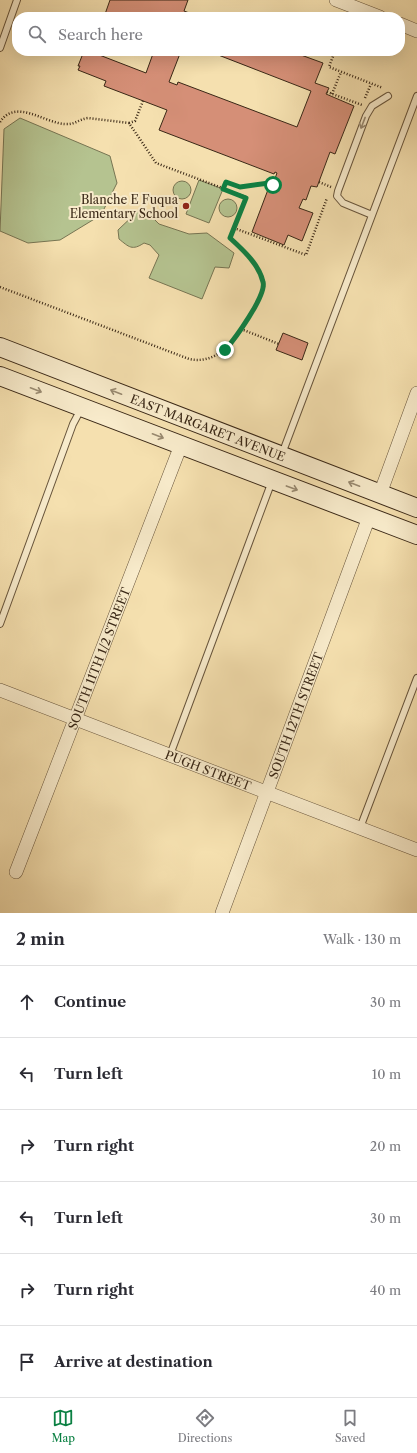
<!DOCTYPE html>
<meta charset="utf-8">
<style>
body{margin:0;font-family:"Libre Caslon Text",serif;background:#f7f7f7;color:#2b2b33}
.stop{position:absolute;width:12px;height:12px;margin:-9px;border:3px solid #0b8043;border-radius:50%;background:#fff}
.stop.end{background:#0b8043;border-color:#fff;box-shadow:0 1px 4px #0008}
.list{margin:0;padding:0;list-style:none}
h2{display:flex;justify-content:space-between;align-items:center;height:52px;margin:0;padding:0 16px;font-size:17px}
h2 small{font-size:13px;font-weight:400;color:#7c7c81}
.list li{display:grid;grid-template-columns:26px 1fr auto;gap:12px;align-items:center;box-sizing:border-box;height:72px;padding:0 16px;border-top:1px solid #e1e1e2}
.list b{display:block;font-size:15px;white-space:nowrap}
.list em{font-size:13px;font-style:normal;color:#7c7c81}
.icon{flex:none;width:22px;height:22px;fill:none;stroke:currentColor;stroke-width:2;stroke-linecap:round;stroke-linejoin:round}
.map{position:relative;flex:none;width:417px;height:913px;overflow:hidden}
.search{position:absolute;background:#fff;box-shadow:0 4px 16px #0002;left:12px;right:12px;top:12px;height:44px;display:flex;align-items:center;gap:10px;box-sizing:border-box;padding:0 14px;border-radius:16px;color:#7c7c81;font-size:15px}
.sheet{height:484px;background:#fff}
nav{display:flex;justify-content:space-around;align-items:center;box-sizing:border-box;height:56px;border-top:1px solid #e1e1e2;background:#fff;font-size:11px;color:#7c7c81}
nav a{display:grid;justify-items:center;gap:2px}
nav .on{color:#0b8043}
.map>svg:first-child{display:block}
</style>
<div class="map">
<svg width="417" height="913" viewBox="0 0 417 913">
<rect width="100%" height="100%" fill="#f5e0af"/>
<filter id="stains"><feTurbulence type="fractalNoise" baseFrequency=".005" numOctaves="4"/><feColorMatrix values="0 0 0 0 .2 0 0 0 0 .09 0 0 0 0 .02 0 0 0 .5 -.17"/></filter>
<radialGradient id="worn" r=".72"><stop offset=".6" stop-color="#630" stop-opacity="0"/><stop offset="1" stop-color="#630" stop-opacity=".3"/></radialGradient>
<path fill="#b5c390" stroke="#777553" d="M20 118 110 156 117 183 101 215 60 240 28 243 0 231 4 129Z
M199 180 223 189 209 223 186 214Z
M173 190a9 9 0 1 1 18 0a9 9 0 1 1-18 0Z
M219 208a9 9 0 1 1 18 0a9 9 0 1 1-18 0Z
M138 211 151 216 159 224 189 234 207 233 234 253 229 268 215 267 202 299 149 278 159 255 150 245 144 243C132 251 129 247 119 239L118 230Z"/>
<path fill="#d58f77" stroke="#392716" d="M110 0H188L184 11 200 17H104Z
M84 51H89L146 73 154 51H181L169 82 177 85 178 82 297 127 311 91 208 51H290L323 63 315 83 329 88 326 94 354 106 335 154 330 152 317 187 311 186 306 200 303 199 299 208 313 213 302 241 288 235 284 245 252 232 269 187H272L277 173 275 172 274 174 159 130 167 110 104 86 106 81 78 70 80 66H78Z
M283 333 308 343 302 360 276 350Z"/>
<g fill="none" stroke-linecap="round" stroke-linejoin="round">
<g stroke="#68553c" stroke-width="8">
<path id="lane" d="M0 48 17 0
M372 215 343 203 337 196 338 191 366 116 372 106 388 96
M282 454 417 96
M0 624 73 424 81 409
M170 755 272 481
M360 828 417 678"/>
</g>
<g stroke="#68553c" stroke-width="14">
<g id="street">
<path d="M336 0 380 17"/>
<path d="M400 24 417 31"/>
<path d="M380 494 417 393"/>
<path id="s1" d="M0 690 417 850"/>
<path id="s2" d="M16 872 181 445"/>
<path id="s3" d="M222 913 369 517"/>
</g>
</g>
<g stroke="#392716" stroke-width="20">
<g id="secondary">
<path id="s4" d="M0 347 417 508"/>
<path d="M0 376 417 535"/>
</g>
</g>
<path stroke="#392716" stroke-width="2.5" stroke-dasharray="1 2" stroke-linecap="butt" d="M335 51 329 67 383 88
M327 92 362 105
M332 94 341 72
M365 98 371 84
M0 122C16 98 44 123 65 124 75 125 79 119 88 118L129 123 156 163 246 197 230 238C241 248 264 270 264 285 264 293 257 301 254 308 240 332 222 366 189 359L0 287
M129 123 135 121 143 101
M319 182 331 187
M223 189 226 182 240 187 269 183 273 185
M234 228 306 255 327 198
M241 329 279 344"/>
<use href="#lane" stroke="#f8ebcb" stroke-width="6"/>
<use href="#street" stroke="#f8ebcb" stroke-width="13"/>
<use href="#secondary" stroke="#f8ebcb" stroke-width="18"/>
</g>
<defs><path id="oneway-shaft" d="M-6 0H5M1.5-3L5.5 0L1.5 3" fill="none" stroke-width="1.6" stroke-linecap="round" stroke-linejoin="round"/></defs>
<g stroke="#988970">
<use href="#oneway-shaft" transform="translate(363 123) rotate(111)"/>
<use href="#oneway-shaft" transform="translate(36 390) rotate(21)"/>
<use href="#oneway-shaft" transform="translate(116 392) rotate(-159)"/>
<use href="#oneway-shaft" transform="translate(158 436) rotate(21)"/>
<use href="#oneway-shaft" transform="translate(354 484) rotate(-159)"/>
<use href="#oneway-shaft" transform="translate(292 488) rotate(20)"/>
</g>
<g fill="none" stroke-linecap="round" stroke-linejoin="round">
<path stroke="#0b8043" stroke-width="5" d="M225 350C234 340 267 295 263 282 259 264 243 250 230 238L246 198 223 189 226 182 240 187 269 183 273 185"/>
</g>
<circle fill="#8f2418" stroke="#f8ebcb" stroke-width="1.5" cx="186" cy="206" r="4"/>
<g text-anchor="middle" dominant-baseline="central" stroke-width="4" stroke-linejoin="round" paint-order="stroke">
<g font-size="12" fill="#392716" stroke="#f8ebcb" text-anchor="end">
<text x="178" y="199">Blanche E Fuqua<tspan x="178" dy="14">Elementary School</tspan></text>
</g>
<g font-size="12" fill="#392716" stroke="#f8ebcb">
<text stroke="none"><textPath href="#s4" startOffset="223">EAST MARGARET AVENUE</textPath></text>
<text stroke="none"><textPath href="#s2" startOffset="229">SOUTH 11TH 1/2 STREET</textPath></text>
<text stroke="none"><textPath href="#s3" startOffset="211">SOUTH 12TH STREET</textPath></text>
<text stroke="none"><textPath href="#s1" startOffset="223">PUGH STREET</textPath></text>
</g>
</g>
<rect width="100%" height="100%" filter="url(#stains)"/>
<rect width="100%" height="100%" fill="url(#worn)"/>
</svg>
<div class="stop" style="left:273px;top:185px"></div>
<div class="stop end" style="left:225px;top:350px"></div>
<div class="search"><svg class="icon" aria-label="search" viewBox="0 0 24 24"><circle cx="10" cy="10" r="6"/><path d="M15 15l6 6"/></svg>Search here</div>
</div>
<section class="sheet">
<h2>2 min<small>Walk · 130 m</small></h2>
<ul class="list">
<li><svg class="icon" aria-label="ahead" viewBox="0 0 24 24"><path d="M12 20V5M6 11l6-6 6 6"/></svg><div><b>Continue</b></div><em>30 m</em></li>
<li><svg class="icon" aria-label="left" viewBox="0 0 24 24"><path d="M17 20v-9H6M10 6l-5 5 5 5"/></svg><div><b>Turn left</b></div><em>10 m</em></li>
<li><svg class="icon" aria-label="right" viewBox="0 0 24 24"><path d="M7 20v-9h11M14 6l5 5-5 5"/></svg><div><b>Turn right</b></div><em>20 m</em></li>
<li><svg class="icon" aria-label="left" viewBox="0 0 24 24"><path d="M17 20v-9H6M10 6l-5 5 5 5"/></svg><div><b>Turn left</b></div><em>30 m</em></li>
<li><svg class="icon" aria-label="right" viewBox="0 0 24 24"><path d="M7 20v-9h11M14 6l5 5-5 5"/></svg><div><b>Turn right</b></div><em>40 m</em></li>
<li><svg class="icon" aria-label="arrive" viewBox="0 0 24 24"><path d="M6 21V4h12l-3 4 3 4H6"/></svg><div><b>Arrive at destination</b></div></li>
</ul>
</section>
<nav>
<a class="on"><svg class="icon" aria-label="map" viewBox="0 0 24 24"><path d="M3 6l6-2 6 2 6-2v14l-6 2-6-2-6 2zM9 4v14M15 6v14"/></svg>Map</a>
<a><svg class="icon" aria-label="directions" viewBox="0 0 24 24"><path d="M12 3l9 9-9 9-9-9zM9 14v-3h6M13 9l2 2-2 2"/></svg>Directions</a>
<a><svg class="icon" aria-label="saved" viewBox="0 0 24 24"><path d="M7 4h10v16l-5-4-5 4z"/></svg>Saved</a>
</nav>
